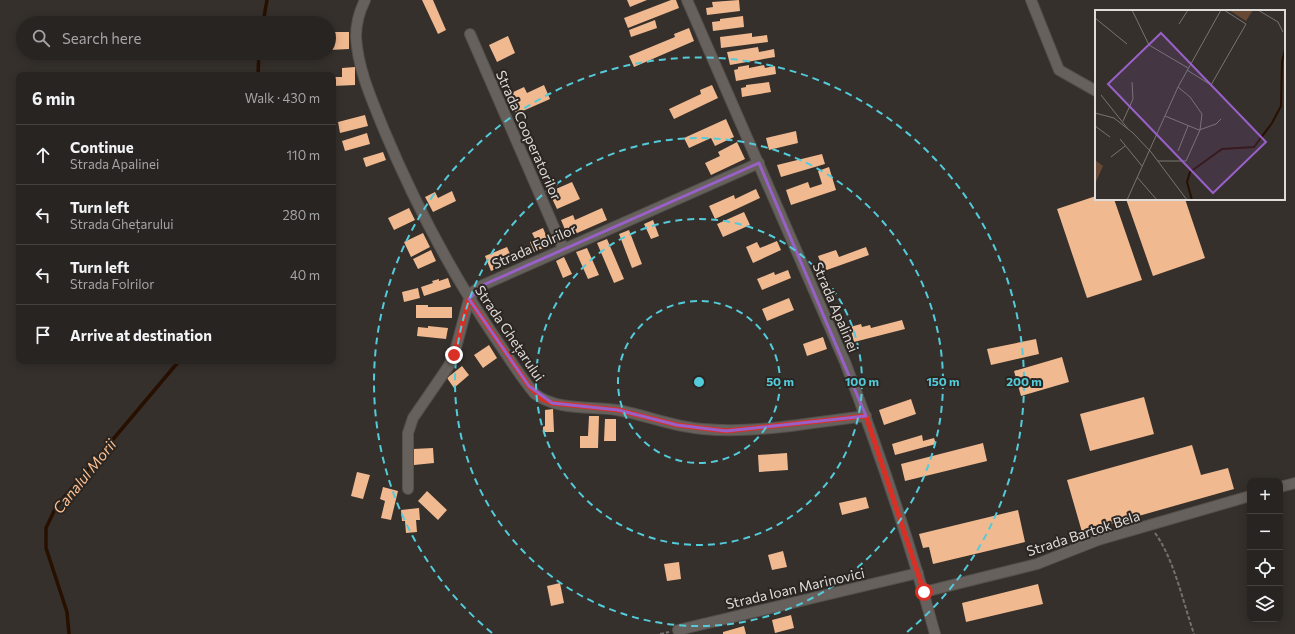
<!DOCTYPE html>
<meta charset="utf-8">
<style>
body{margin:0;font-family:Commissioner,sans-serif;background:#302c2a;color:#f1f3f6}
.controls{position:absolute;right:12px;bottom:12px;display:grid;overflow:hidden;border-radius:8px;box-shadow:0 2px 10px #0003}
.controls button{width:36px;height:36px;display:grid;place-items:center;padding:0;border:0;border-bottom:1px solid #44413f;background:#282421;color:#f1f3f6;font:20px sans-serif}
.stop{position:absolute;width:12px;height:12px;margin:-9px;border:3px solid #d93025;border-radius:50%;background:#fff}
.stop.end{background:#d93025;border-color:#fff;box-shadow:0 1px 4px #0008}
.list{margin:0;padding:0;list-style:none}
h2{display:flex;justify-content:space-between;align-items:center;height:52px;margin:0;padding:0 16px;font-size:17px}
h2 small{font-size:13px;font-weight:400;color:#a5a4a5}
.list li{display:grid;grid-template-columns:26px 1fr auto;gap:12px;align-items:center;box-sizing:border-box;height:60px;padding:0 16px;border-top:1px solid #44413f}
.list b{display:block;font-size:15px;white-space:nowrap}
.list p{margin:0;font-size:13px;white-space:nowrap;color:#a5a4a5}
.list em{font-size:13px;font-style:normal;color:#a5a4a5}
.icon{flex:none;width:22px;height:22px;fill:none;stroke:currentColor;stroke-width:2;stroke-linecap:round;stroke-linejoin:round}
.map{position:relative;flex:none;width:1295px;height:634px;overflow:hidden}
.search{position:absolute;background:#282421;box-shadow:0 2px 10px #0003;left:16px;top:16px;width:320px;height:44px;display:flex;align-items:center;gap:10px;box-sizing:border-box;padding:0 14px;border-radius:22px;color:#a5a4a5;font-size:15px}
.panel{position:absolute;background:#282421;box-shadow:0 2px 10px #0003;left:16px;top:72px;width:320px;height:292px;border-radius:8px}
.map>svg:first-child{display:block}
</style>
<div class="map">
<svg width="1295" height="634" viewBox="0 0 1295 634">
<rect width="100%" height="100%" fill="#35302c"/>
<g fill="none" stroke-linecap="round" stroke-linejoin="round">
<path stroke="#281000" stroke-width="3.5" d="M263 23 267 0
M258 75 259 53
M69 634 67 612 46 548V528L56 507 179 361"/>
</g>
<path fill="#f1b990" d="M422 0H433L446 30 438 34Z
M627 0H647L630 7Z
M671 0H676L679 8 628 28 624 18Z
M739 0 740 11 707 15 706 8 713 7 712 2Z
M743 16 744 27 713 31 712 22 720 21V19Z
M655 20 657 28 631 37 629 30Z
M689 28 694 41 634 67 629 56 675 37 674 34Z
M334 32H349V49L329 50V40H334Z
M752 33V37L767 35 768 42 721 48 720 37Z
M508 36 515 53 497 62 489 45Z
M758 47 759 52 774 49 775 57 730 65 727 52Z
M749 65V68L764 65 765 68 775 66 776 74 736 81 734 70 738 69V67Z
M355 67V85L333 86V77H342V68Z
M769 82 771 92 742 97 741 88 746 87V85Z
M544 85 550 99 516 114 507 95 524 87 527 93Z
M712 85 718 98 674 119 669 109 701 94 700 90Z
M365 115 368 126 340 133 338 122Z
M726 119 734 137 715 146 711 138 689 148 684 138Z
M796 131 798 143 769 150 766 138Z
M367 133 370 144 345 151 342 141Z
M737 142 745 159 711 175 705 163 720 156 718 152Z
M383 152 386 160 366 167 363 158Z
M822 154 825 164 781 177 777 165Z
M829 167 836 190 791 205 786 190 808 182 810 188 822 184 818 171Z
M572 182 580 199 557 209 549 192Z
M756 189 760 198 715 219 709 206 734 195 735 199Z
M452 191 456 201 433 212 425 197 435 192 438 198Z
M1096 196V199H1114L1142 280 1087 298 1057 209Z
M1126 199H1185L1205 258 1153 276Z
M409 208 415 220 394 230 388 218Z
M602 208 607 220 568 237 561 220 573 215 575 220Z
M744 212 750 225 723 237 717 224Z
M653 220 659 236 651 239 644 224Z
M543 228 550 245 534 252 530 242 535 239 532 233Z
M629 230 642 264 632 268 619 234Z
M423 233 430 247 411 257 404 242Z
M607 239 624 279 614 283 597 243Z
M777 241 781 250 753 263 746 247 757 242 760 248Z
M507 247 513 261 491 271 485 256Z
M866 247 869 255 824 271 818 256 836 250 839 257Z
M587 248 599 275 588 279 576 252Z
M431 250 436 261 418 269 413 259Z
M564 257 572 274 563 278 556 261Z
M788 270 791 278 762 290 757 279 774 272 775 275Z
M448 278 451 287 424 296 421 287 433 283 432 281 439 279V281Z
M418 288 420 298 404 302 402 292Z
M789 298 794 310 767 321 762 309Z
M416 305H428V307H452V318H416Z
M902 320 905 329 854 342 850 327 861 324 862 327 870 325 871 328Z
M428 326 448 328 446 339 417 336 418 327 428 328Z
M823 337 827 349 807 356 803 344Z
M1036 339 1039 354 991 365 987 349Z
M489 345 497 358 483 368 474 355Z
M1062 357 1069 382 1021 396 1014 371Z
M462 366 469 375 454 388 447 378Z
M1144 397 1154 434 1090 451 1080 414Z
M911 399 916 414 884 425 879 410Z
M553 409 554 432H543V427L545 426V410Z
M589 416H599L598 448H580V436H588Z
M605 419H616V441H604Z
M922 435 923 441 934 438 936 444 895 455 892 444Z
M983 443 987 461 905 481 901 464Z
M1192 445 1201 475 1228 468 1234 489 1082 532 1067 480Z
M433 448 434 463 414 465 413 449Z
M787 453 788 470 759 472 758 455Z
M357 472 370 475 363 499 351 496Z
M383 487 398 491 391 520 381 518 385 501 380 499Z
M427 491 447 510 438 520 418 501Z
M866 497 869 508 842 515 839 503Z
M419 508 420 520H416L417 532 406 533 405 521H402L401 510Z
M1018 510 1025 542 933 564 929 547 923 548 919 534Z
M783 551 787 567 772 570 768 555Z
M679 562 681 579 667 581 664 564Z
M560 583 564 603 551 606 547 586Z
M1038 584 1043 604 966 622 962 603Z
M791 615 794 628 775 633 772 620Z
M744 626 746 634H723V632Z"/>
<g fill="none" stroke-linecap="round" stroke-linejoin="round">
<g stroke="#534f4b" stroke-width="12">
<path id="street" d="M365 0C359 12 356 23 356 37 358 70 372 100 384 130 415 204 453 276 498 342 510 359 521 378 535 394 558 411 590 406 617 410 646 415 673 427 703 429 757 434 812 422 866 416
M1031 0 1059 70 1096 91
M470 34 563 248
M1280 487 1295 483
M408 489V433L413 418 448 367 454 355 469 299 474 291 483 285 759 163
M924 592 1037 564 1098 540 1250 496
M680 634 678 630 918 573"/>
</g>
<g stroke="#534f4b" stroke-width="12">
<path id="secondary" d="M687 0 845 362C879 451 910 542 935 634"/>
</g>
<path stroke="#74706d" stroke-width="2" stroke-dasharray="4 2" stroke-linecap="butt" d="M1155 533C1174 559 1183 602 1194 634
M660 634 669 632"/>
<use href="#street" stroke="#67615d" stroke-width="10"/>
<use href="#secondary" stroke="#67615d" stroke-width="10"/>
</g>
<g fill="none" stroke-linecap="round" stroke-linejoin="round">
<path stroke="#d93025" stroke-width="5" d="M454 355 469 299 529 386 542 399 552 403 618 410 677 425 726 431 866 416 924 592"/>
</g>
<path fill="none" stroke="#9960c7" stroke-width="3" stroke-linejoin="round" d="M759 163 866 416 726 431 677 425 618 410 552 403 529 386 469 299 483 285Z"/>
<g fill="none" stroke="#53cbda" stroke-width="2" stroke-dasharray="7 5">
<circle cx="699" cy="382" r="81"/>
<circle cx="699" cy="382" r="163"/>
<circle cx="699" cy="382" r="244"/>
<path d="M492 633A325 325 0 1 1 906 633"/>
</g>
<g text-anchor="middle" dominant-baseline="central" stroke-width="4" stroke-linejoin="round" paint-order="stroke">
<g font-size="14" fill="#dfdbd9" stroke="#2b2622">
<text transform="translate(529 135) rotate(66)">Strada Cooperatorilor</text>
<text transform="translate(534 246) rotate(-24)">Strada Folrilor</text>
<text transform="translate(836 307) rotate(67)">Strada Apalinei</text>
<text transform="translate(510 333) rotate(56)">Strada Ghețarului</text>
<text transform="translate(1083 533) rotate(-18)">Strada Bartok Bela</text>
<text transform="translate(795 588) rotate(-13)">Strada Ioan Marinovici</text>
</g>
<g font-size="15" font-style="italic" fill="#fcbf92" stroke="#2b2622">
<text transform="translate(84 476) rotate(-51)">Canalul Morii</text>
</g>
</g>
<g transform="translate(1095 10)">
<rect width="190" height="190" fill="#35302c"/>
<path d="M134 0H158L151 11ZM0 150 8 156 0 174Z" fill="#674832"/>
<path fill="none" stroke="#281000" stroke-width="2" d="M97 190 92 172 95 162 127 139 159 137 177 113 186 96 187 52 190 39"/>
<path fill="none" stroke="#797471" stroke-width="1" d="M37 0 54 35 93 58M163 0 183 12 188 22M0 8 32 34M84 14 93 0M92 60 116 75 151 14 129 0M6 85 33 119M0 103 19 108 38 123 56 142 92 190M70 106 104 120 121 114 126 109M28 111 38 89 37 72M0 116 15 127M25 129 47 156M83 141 93 116M16 147 30 136M63 151H91L105 120 107 104 95 87 83 77M42 167 62 190M32 190 83 77 126 0"/>
<path fill="#9960c7" fill-opacity="0.15" stroke="#9960c7" stroke-width="2" d="M66 23 171 132 118 183 13 74Z"/>
<rect width="190" height="190" fill="none" stroke="#dfdbd9" stroke-width="2"/>
</g>
<circle cx="699" cy="382" r="6" fill="#53cbda" stroke="#2b2622" stroke-width="2"/>
<g font-size="12" text-anchor="middle" font-weight="bold" fill="#53cbda" stroke="#2b2622" stroke-width="4" stroke-linejoin="round" paint-order="stroke">
<text x="780" y="386">50 m</text>
<text x="862" y="386">100 m</text>
<text x="943" y="386">150 m</text>
<text x="1024" y="386">200 m</text>
</g>
</svg>
<div class="controls">
<button>+</button>
<button>−</button>
<button><svg class="icon" aria-label="locate" viewBox="0 0 24 24"><circle cx="12" cy="12" r="6"/><path d="M12 2v4M12 18v4M2 12h4M18 12h4"/></svg></button>
<button><svg class="icon" aria-label="layers" viewBox="0 0 24 24"><path d="M12 4l9 5-9 5-9-5zM3 14l9 5 9-5"/></svg></button>
</div>
<div class="stop" style="left:924px;top:592px"></div>
<div class="stop end" style="left:454px;top:355px"></div>
<div class="search"><svg class="icon" aria-label="search" viewBox="0 0 24 24"><circle cx="10" cy="10" r="6"/><path d="M15 15l6 6"/></svg>Search here</div>
<section class="panel">
<h2>6 min<small>Walk · 430 m</small></h2>
<ul class="list">
<li><svg class="icon" aria-label="ahead" viewBox="0 0 24 24"><path d="M12 20V5M6 11l6-6 6 6"/></svg><div><b>Continue</b><p>Strada Apalinei</p></div><em>110 m</em></li>
<li><svg class="icon" aria-label="left" viewBox="0 0 24 24"><path d="M17 20v-9H6M10 6l-5 5 5 5"/></svg><div><b>Turn left</b><p>Strada Ghețarului</p></div><em>280 m</em></li>
<li><svg class="icon" aria-label="left" viewBox="0 0 24 24"><path d="M17 20v-9H6M10 6l-5 5 5 5"/></svg><div><b>Turn left</b><p>Strada Folrilor</p></div><em>40 m</em></li>
<li><svg class="icon" aria-label="arrive" viewBox="0 0 24 24"><path d="M6 21V4h12l-3 4 3 4H6"/></svg><div><b>Arrive at destination</b></div></li>
</ul>
</section>
</div>
